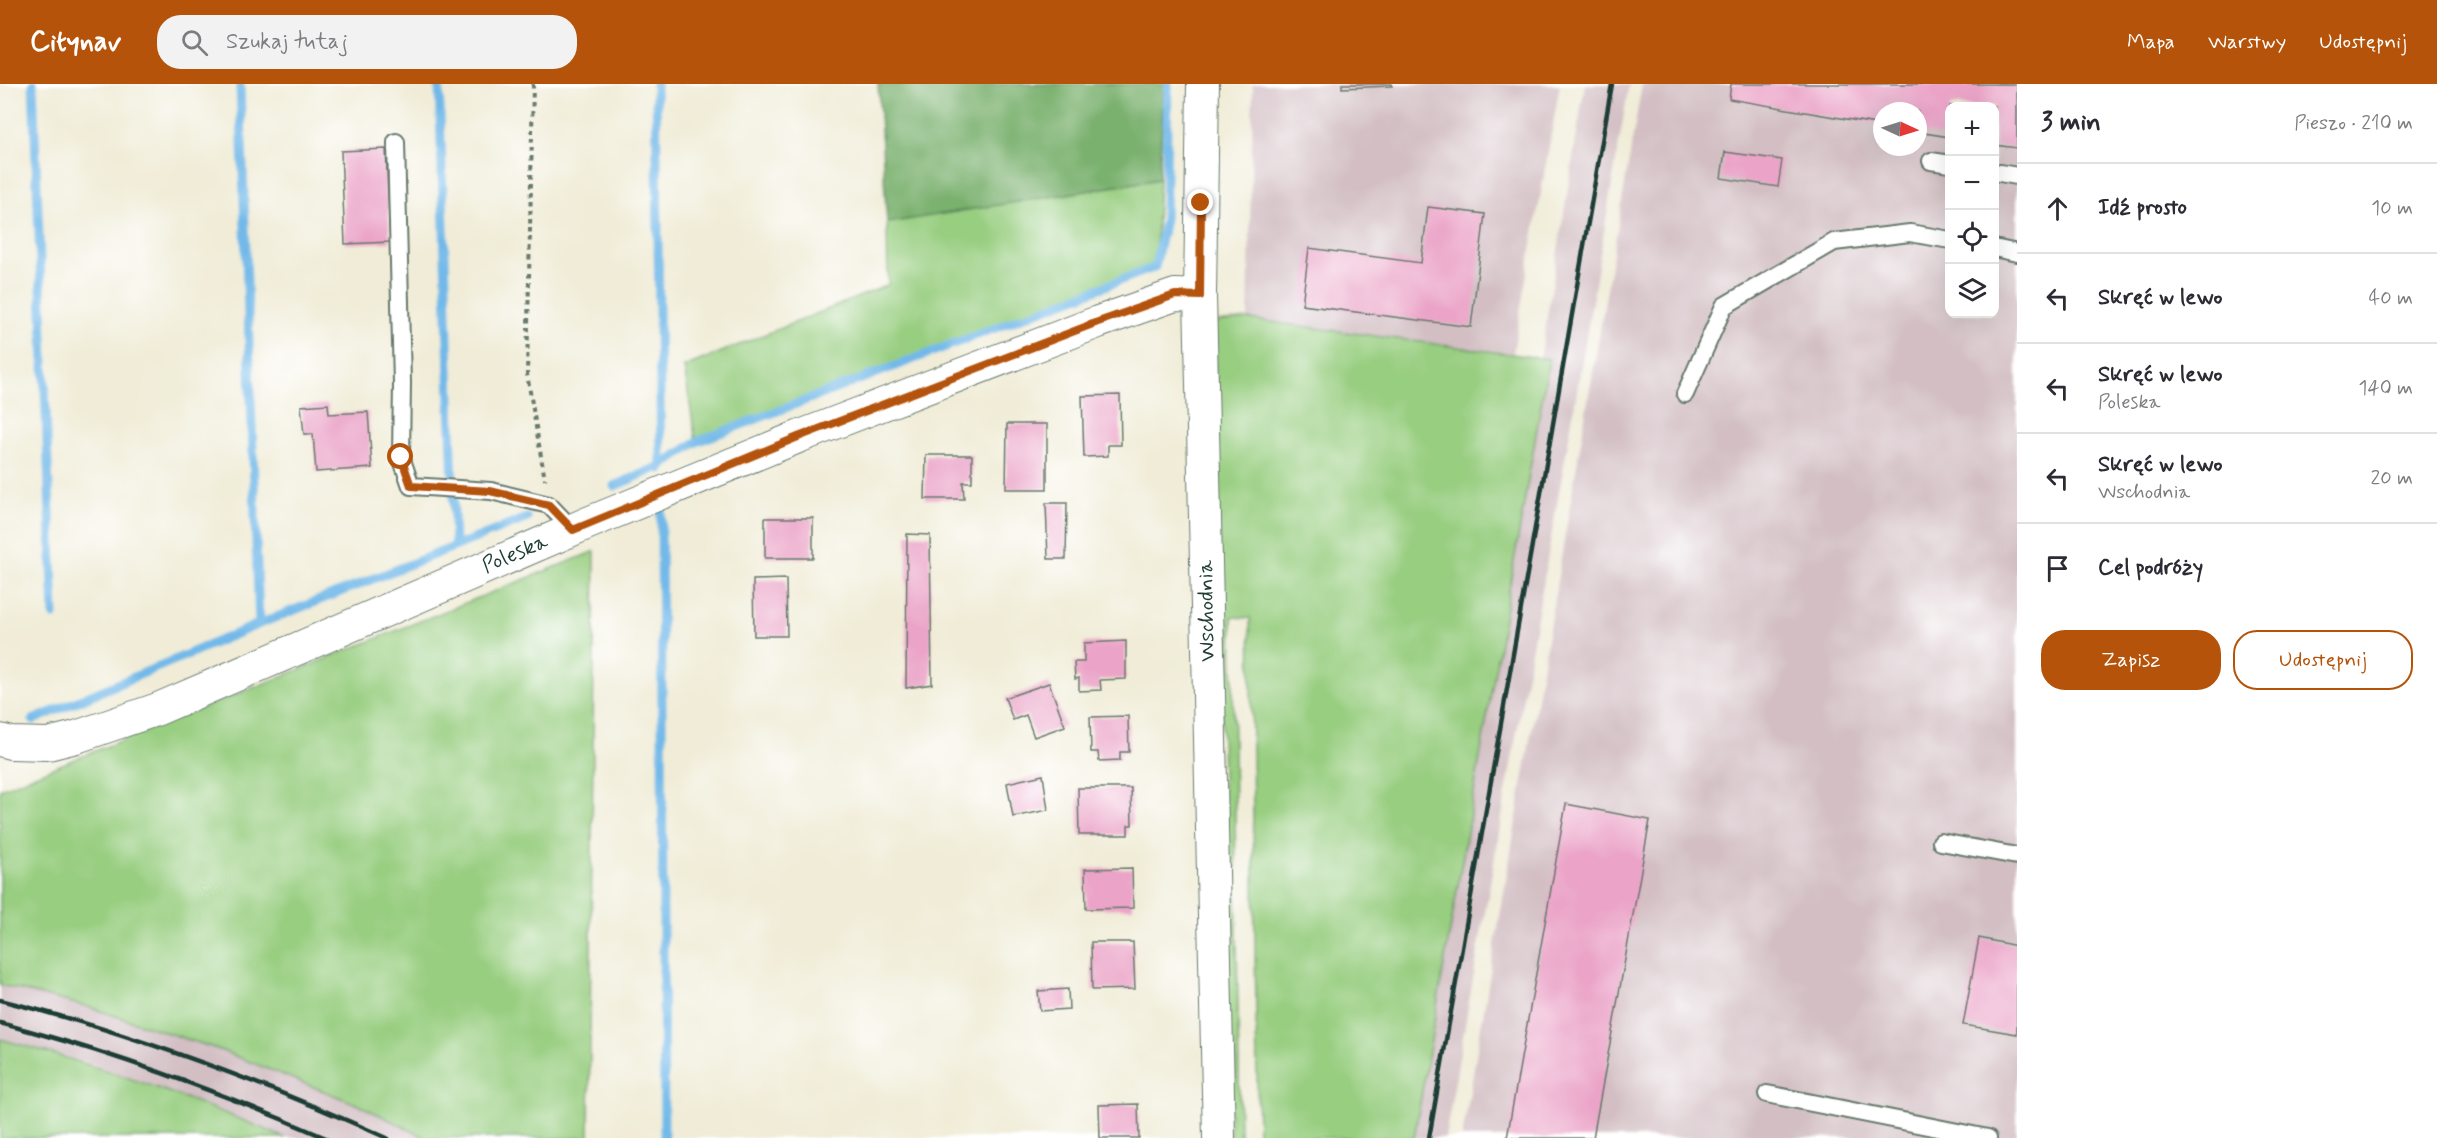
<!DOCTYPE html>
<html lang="pl">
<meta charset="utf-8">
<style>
body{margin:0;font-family:Mynerve,sans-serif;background:#f2f2f3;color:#2b2b33}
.controls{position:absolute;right:18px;top:18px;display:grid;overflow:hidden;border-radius:12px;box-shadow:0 6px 24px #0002}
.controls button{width:54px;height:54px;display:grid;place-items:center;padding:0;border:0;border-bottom:2px solid #e1e1e2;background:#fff;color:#2b2b33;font:30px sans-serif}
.compass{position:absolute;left:1873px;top:18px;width:54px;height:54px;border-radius:50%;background:#fff;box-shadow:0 6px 24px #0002;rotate:94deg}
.stop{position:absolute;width:18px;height:18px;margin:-14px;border:4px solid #b45309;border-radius:50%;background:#fff}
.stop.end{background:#b45309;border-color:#fff;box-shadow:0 2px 6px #0008}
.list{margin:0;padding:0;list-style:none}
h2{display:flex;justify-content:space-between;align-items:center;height:78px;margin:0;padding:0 24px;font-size:26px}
h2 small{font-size:20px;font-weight:400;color:#7c7c81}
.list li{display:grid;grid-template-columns:39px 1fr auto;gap:18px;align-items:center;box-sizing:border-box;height:90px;padding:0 24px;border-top:2px solid #e1e1e2}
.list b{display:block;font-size:22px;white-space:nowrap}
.list p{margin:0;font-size:20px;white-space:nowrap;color:#7c7c81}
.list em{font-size:20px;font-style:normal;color:#7c7c81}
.actions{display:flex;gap:12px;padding:18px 24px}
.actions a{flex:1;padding:14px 0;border:2px solid #b45309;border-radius:24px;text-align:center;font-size:21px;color:#b45309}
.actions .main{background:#b45309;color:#fff}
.icon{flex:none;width:33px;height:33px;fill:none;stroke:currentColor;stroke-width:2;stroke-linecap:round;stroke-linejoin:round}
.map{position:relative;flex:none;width:2017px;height:1054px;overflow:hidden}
header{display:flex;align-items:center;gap:36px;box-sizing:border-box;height:84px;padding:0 30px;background:#b45309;color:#fff}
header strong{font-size:28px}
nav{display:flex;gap:33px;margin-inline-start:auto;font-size:21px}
.search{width:420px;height:54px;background:#f2f2f3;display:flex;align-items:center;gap:15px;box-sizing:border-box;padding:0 21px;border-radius:24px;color:#7c7c81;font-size:22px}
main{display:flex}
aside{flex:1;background:#fff}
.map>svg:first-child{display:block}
</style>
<header>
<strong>Citynav</strong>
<div class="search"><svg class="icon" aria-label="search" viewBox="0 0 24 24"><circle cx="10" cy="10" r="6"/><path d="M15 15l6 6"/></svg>Szukaj tutaj</div>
<nav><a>Mapa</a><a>Warstwy</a><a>Udostępnij</a></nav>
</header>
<main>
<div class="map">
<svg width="2017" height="1054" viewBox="0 0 2017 1054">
<rect width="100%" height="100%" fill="#fff"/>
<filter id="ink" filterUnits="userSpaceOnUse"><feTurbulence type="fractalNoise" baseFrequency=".0167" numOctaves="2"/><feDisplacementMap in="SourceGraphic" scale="12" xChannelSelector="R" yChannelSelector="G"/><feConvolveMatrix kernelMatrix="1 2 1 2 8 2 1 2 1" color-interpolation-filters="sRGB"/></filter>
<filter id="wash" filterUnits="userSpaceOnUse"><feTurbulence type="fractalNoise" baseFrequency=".008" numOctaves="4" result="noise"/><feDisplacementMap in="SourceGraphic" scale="24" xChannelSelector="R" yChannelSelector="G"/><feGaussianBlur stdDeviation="1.35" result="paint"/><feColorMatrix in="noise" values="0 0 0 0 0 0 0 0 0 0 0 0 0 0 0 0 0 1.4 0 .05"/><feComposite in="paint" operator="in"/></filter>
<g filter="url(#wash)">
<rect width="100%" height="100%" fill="#f0ecd7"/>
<path fill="#d2bec3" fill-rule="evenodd" d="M1253 0H1560L1513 269 1248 235Z
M1585 0H1629L1573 330 1445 1054H1413Z
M1642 0H2017V1054H1462ZM1950 22H1994V230H1950ZM1882 27H1918V63H1882Z
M0 901 88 923 220 966 359 1021 427 1054H285L238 1034 89 979 0 955Z"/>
<path fill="#98ce80" stroke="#5c865a" stroke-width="1.5" d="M1159 95 1155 183 696 358 684 283 888 201 887 139Z
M1248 235 1549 275 1414 1054H1258L1250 534 1232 533 1240 1054H1230L1214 238Z
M595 467 589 1054H427L359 1021 220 966 88 923 0 901V705Z
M0 955C97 981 192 1014 285 1054H0Z"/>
<path fill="#7ab16e" stroke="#4c7751" stroke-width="1.5" d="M878 0H1164L1159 95 887 139Z"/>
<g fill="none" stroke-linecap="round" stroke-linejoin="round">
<path stroke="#72b9e9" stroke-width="9" d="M33 0 54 531
M240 0 259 540
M439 0 455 461
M656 0 661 385
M614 402 661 382 696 358 1155 183 1165 135 1168 0
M661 422 664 1054
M33 636 259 540 527 434"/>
</g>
<g id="blocks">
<path fill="#eba4c8" d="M1342 0H1392V2L1342 4Z
M1731 0H2017V64L1994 61V22H1950V53L1918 48V27H1882V41L1729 15Z
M386 65 390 158 345 160 341 67Z
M1725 68 1782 76 1778 103 1721 94Z
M1428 123 1485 130 1471 243 1302 221 1309 164 1421 179Z
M1120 311 1121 361H1108V372L1084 373 1082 312Z
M328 320 329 330 368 328 372 384 316 388 313 350H304L301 322Z
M1007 340H1047V405H1006Z
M926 371H972V398H963L964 415H925Z
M1046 419H1067L1066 475H1048Z
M765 434H813V474H765Z
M907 450 930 451 932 600 906 604Z
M786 495 787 552H754L753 496Z
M1126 557V595L1100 596 1101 606 1079 607V594L1075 595 1074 578H1084V559Z
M1049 599 1065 642 1034 653 1026 631 1013 636 1005 614Z
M1128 632 1129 668H1120V676L1099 677 1098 668H1091L1090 633Z
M1043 691 1048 726 1013 733 1007 699Z
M1078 704H1131L1132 741H1128V751H1079Z
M1566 720 1650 736 1593 1054H1507Z
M1132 784 1133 824 1086 825 1085 785Z
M1979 854 2017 862V950L1963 941Z
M1091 858H1133L1135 905 1092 906Z
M1068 905 1069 925 1040 927 1038 907Z
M1138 1020 1139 1054H1100L1099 1021Z"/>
</g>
</g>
<g filter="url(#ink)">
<use href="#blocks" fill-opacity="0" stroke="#687a6d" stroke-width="1.5"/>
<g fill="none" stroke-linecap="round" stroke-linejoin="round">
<g stroke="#687a6d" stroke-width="20">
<path id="lane" d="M396 58 402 299 401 373 411 402 491 407 549 421 573 446
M1931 77 1950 80
M1994 88 2017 92
M1994 164 2017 169
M1685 310 1724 222 1834 158 1910 149 1950 156
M1941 758 2017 772
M1767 1010 1988 1054"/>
</g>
<g stroke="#687a6d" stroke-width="34">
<path id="street" d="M1203 0 1200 212 1219 1054
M0 656 11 659 48 660 76 653 158 625 588 439 798 353 1098 238 1175 211 1200 212"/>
</g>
<path stroke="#687a6d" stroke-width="4" stroke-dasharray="4.5 4.5" stroke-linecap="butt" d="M533 0 527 290 545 396"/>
<use href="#lane" stroke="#fff" stroke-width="16"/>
<use href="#street" stroke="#fff" stroke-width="32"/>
<path stroke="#1f3d34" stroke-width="4.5" d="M0 916C133 949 262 998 387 1054
M0 939C112 968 220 1008 326 1054
M1429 1054 1612 0"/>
</g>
</g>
<g fill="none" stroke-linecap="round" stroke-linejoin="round" filter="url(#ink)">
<path stroke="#b45309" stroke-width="8" d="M401 373 411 402 490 407 549 421 573 446 798 353 1098 238 1175 211 1200 212 1201 119"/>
</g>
<g text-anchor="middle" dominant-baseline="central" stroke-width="6" stroke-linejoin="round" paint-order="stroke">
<g font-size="22" fill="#1f3d34" stroke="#fff">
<text transform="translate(515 470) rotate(-23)">Poleska</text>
<text transform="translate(1207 527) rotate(-91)">Wschodnia</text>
</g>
</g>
</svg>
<div class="controls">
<button>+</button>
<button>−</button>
<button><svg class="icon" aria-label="locate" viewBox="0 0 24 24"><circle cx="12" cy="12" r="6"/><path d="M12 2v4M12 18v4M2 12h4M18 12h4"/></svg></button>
<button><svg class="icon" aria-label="layers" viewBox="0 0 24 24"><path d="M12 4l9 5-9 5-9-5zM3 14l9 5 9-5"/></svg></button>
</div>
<svg class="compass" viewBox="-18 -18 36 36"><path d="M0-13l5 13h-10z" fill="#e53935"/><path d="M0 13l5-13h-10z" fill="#7c7c81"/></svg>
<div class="stop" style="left:401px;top:373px"></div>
<div class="stop end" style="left:1201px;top:119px"></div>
</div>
<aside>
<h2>3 min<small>Pieszo · 210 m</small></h2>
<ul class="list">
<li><svg class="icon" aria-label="ahead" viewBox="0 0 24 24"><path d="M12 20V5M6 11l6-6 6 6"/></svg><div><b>Idź prosto</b></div><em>10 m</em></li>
<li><svg class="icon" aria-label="left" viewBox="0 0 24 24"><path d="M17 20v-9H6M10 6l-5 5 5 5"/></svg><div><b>Skręć w lewo</b></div><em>40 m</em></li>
<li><svg class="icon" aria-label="left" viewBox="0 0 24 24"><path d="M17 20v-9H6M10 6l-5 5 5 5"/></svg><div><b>Skręć w lewo</b><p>Poleska</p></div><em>140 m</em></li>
<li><svg class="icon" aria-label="left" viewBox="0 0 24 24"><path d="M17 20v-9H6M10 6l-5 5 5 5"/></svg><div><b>Skręć w lewo</b><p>Wschodnia</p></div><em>20 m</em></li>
<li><svg class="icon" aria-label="arrive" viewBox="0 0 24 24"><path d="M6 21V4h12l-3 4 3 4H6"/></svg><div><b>Cel podróży</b></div></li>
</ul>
<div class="actions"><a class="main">Zapisz</a><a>Udostępnij</a></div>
</aside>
</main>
